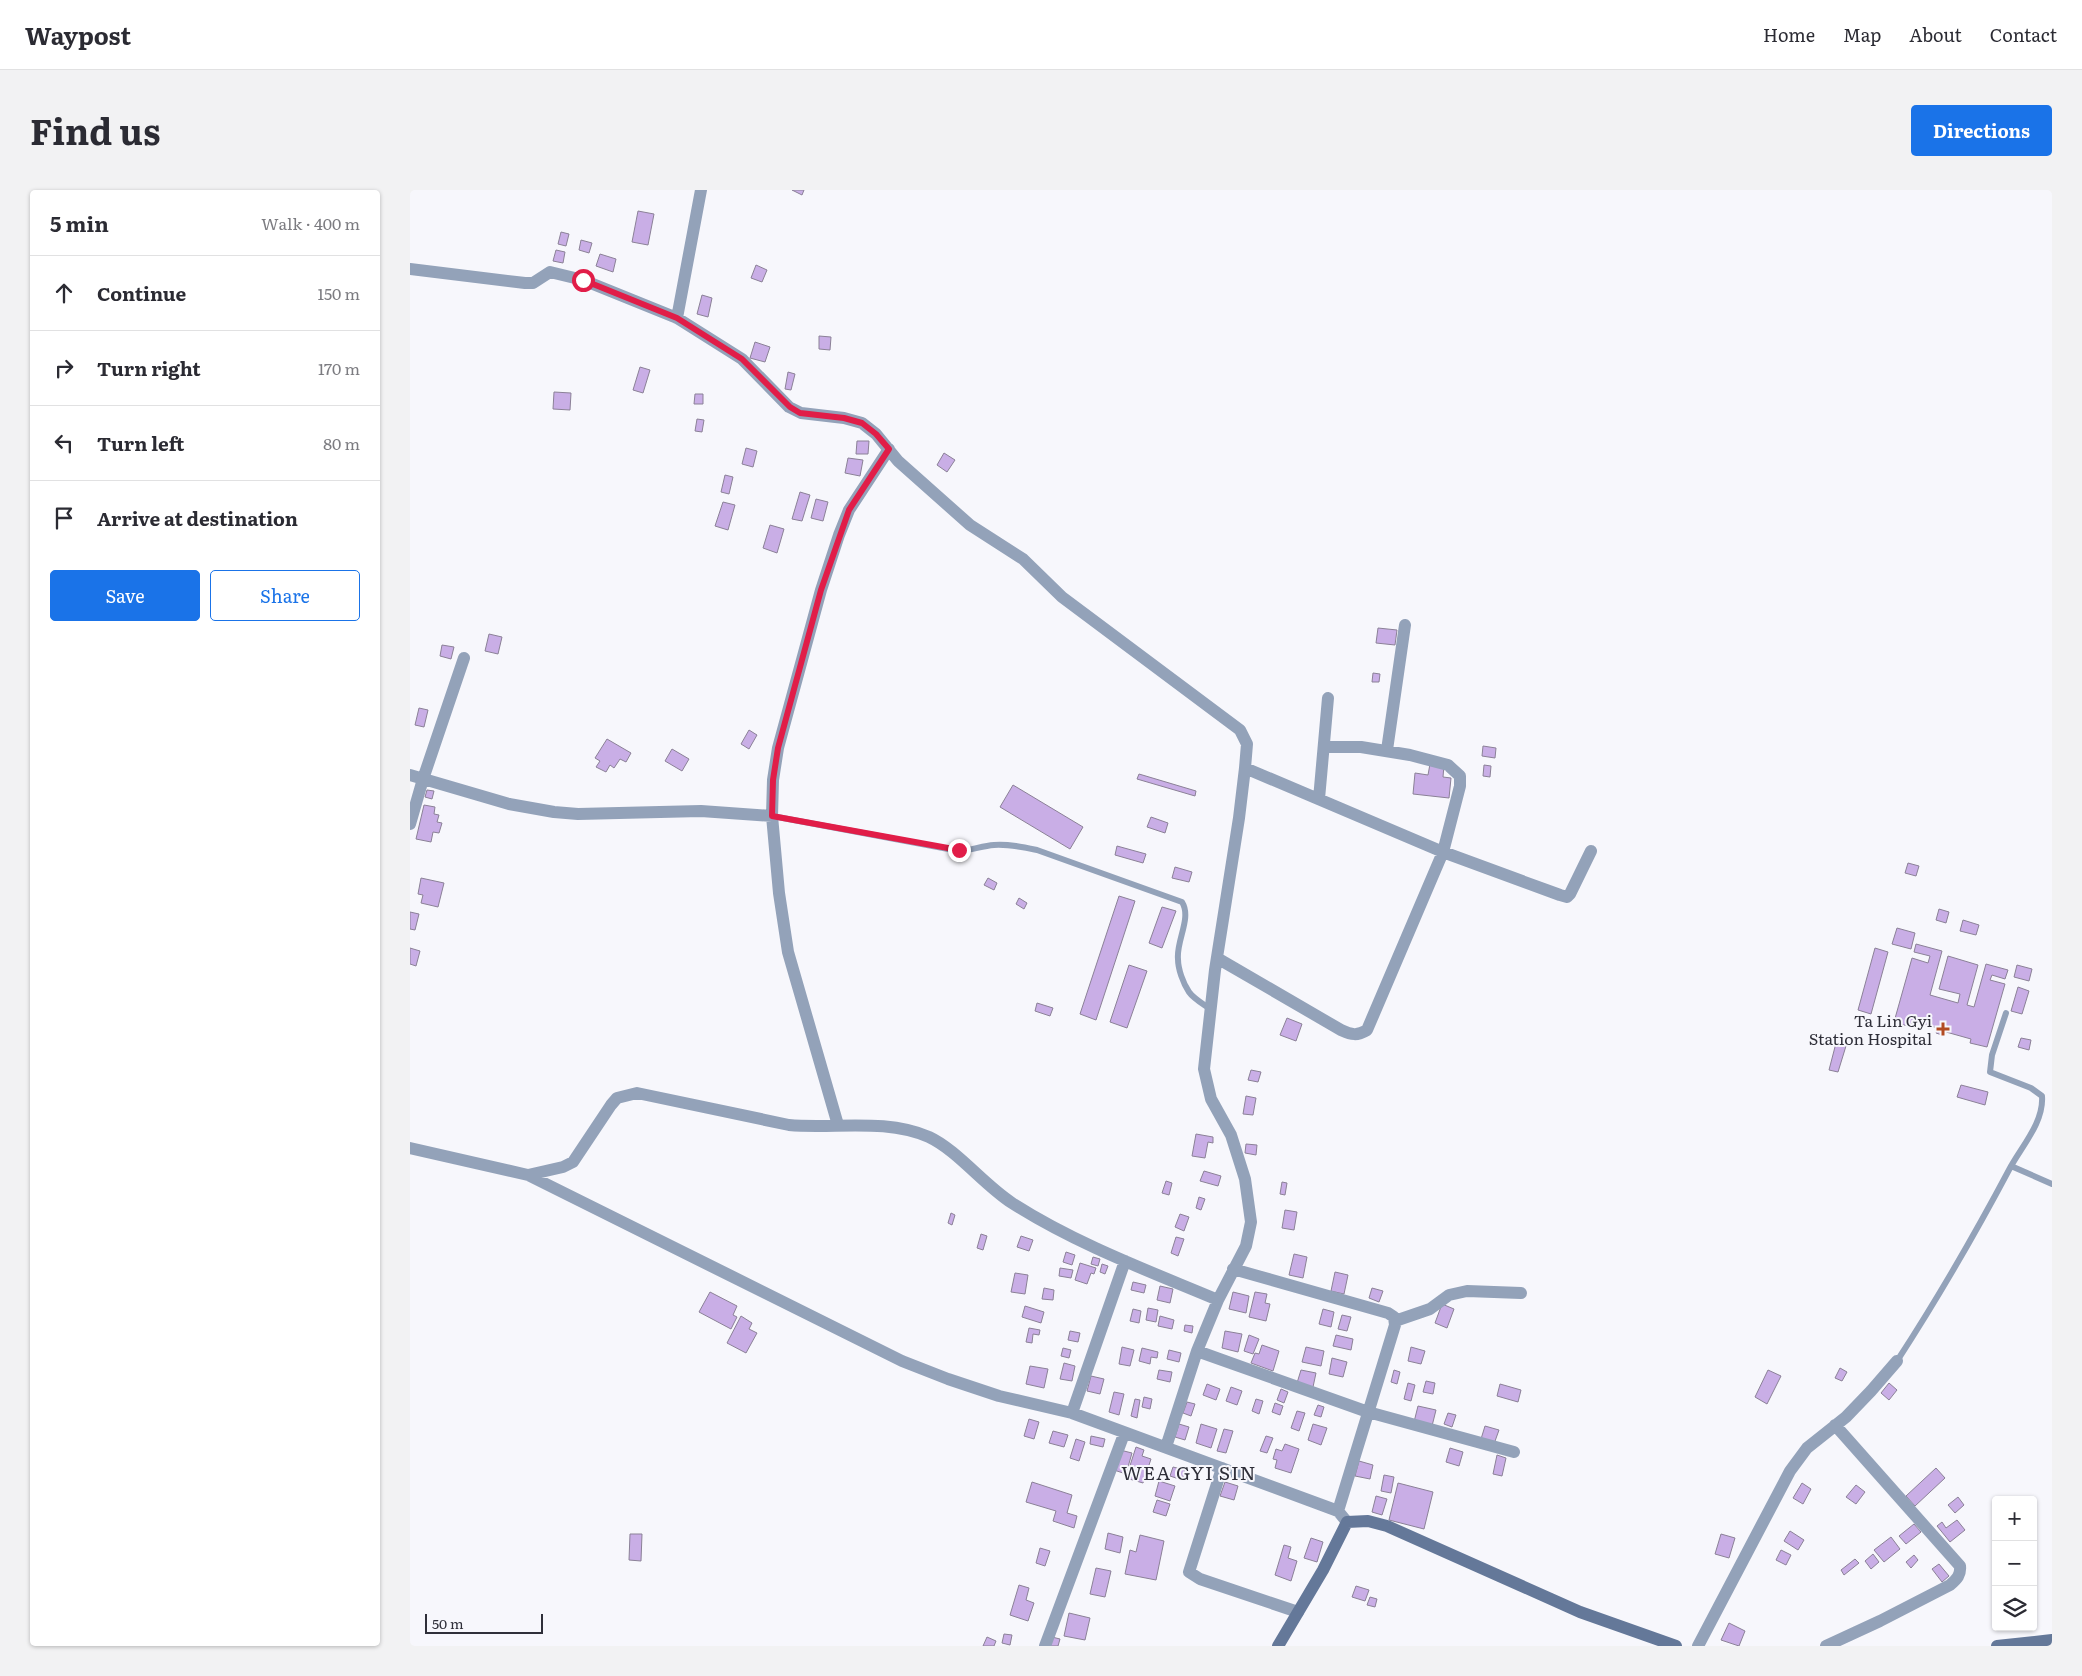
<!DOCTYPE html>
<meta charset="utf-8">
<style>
body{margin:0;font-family:Literata,serif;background:#f2f2f3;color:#2b2b33}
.controls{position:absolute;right:15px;bottom:15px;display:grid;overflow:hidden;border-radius:5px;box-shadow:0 1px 4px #0004}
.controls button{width:45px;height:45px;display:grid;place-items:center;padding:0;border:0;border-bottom:1px solid #e1e1e2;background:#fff;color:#2b2b33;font:25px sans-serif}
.scale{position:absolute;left:15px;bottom:12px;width:118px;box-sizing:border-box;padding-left:5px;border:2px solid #2f2f39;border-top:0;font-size:14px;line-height:18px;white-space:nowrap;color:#2f2f39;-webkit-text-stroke:4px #f7f7fc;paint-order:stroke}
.stop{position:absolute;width:15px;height:15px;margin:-11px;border:4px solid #e11d48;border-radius:50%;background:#fff}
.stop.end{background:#e11d48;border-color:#fff;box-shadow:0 1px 5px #0008}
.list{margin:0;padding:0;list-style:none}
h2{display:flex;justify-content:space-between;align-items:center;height:65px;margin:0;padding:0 20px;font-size:21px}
h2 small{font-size:16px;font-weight:400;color:#7c7c81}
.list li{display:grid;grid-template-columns:32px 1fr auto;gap:15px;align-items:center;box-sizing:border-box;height:75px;padding:0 20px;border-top:1px solid #e1e1e2}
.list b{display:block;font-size:19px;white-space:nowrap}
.list em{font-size:16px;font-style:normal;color:#7c7c81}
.actions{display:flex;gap:10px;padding:15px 20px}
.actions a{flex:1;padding:11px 0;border:1px solid #1a73e8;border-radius:5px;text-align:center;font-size:18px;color:#1a73e8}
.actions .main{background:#1a73e8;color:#fff}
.icon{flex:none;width:28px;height:28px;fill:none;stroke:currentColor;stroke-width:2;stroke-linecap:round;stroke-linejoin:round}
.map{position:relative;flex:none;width:1642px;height:1456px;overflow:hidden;border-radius:5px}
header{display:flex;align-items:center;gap:30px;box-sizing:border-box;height:70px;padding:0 25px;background:#fff;border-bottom:1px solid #e1e1e2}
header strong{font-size:24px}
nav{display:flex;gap:28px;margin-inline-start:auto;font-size:18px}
.intro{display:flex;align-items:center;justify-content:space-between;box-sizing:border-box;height:120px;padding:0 30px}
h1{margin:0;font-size:35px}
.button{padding:12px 22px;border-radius:5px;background:#1a73e8;color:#fff;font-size:18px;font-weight:700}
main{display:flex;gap:30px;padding:0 30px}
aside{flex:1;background:#fff;border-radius:5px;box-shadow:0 1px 4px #0004}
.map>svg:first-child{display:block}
</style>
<header>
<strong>Waypost</strong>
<nav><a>Home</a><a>Map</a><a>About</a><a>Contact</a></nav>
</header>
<div class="intro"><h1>Find us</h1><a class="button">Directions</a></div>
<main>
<aside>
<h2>5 min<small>Walk · 400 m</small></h2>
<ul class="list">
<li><svg class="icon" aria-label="ahead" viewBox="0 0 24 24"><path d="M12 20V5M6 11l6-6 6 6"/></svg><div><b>Continue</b></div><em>150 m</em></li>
<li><svg class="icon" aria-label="right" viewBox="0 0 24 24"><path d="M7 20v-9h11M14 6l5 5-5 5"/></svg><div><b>Turn right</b></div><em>170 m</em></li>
<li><svg class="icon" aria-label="left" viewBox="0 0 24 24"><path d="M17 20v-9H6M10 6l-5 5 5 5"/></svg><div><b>Turn left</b></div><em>80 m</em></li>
<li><svg class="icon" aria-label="arrive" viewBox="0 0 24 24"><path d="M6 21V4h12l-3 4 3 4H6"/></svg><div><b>Arrive at destination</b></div></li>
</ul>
<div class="actions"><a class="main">Save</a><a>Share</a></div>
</aside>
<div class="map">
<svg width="1642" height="1456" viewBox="0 0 1642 1456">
<rect width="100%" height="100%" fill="#f7f7fc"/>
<path fill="#c9aee6" stroke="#8b8197" d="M382 0H394L392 5Z
M228 21 244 24 238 55 222 52Z
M151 42 159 44 156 56 148 54Z
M171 50 182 53 179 63 169 60Z
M146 60 155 62 153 73 143 71Z
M190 64 206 69 203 82 186 76Z
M346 75 357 80 352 92 341 88Z
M292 105 302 108 298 127 287 124Z
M409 146 421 147 420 160 409 159Z
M345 152 360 157 355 172 340 168Z
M230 177 240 180 233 203 223 200Z
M378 182 385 184 381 200 375 199Z
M144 202 161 203 160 220 143 219Z
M285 204H293V214H284Z
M287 229 294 230 292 242 285 241Z
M447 251H459L458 264H446Z
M336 258 347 261 343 277 332 274Z
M534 263 545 270 537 282 527 275Z
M438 268 453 270 450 286 435 283Z
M315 285 323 287 319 304 311 302Z
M390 302 400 305 392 331 382 329Z
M406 309 418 312 413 331 401 328Z
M313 312 325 315 318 340 305 336Z
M360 335 374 339 367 363 353 358Z
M968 438 987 440 985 455 966 453Z
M79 444 92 447 88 464 75 461Z
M32 455 44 457 41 469 30 466Z
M963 483 970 484 969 492H962Z
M9 518 18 520 14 537 5 535Z
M339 540 347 545 339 559 331 554Z
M197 549 221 563 216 572 210 569 204 578 200 575 196 582 186 577 190 571 185 568Z
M1073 556 1086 558 1085 568 1072 566Z
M262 559 279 569 272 581 255 571Z
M1020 574 1034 575 1033 587 1041 588 1039 608 1003 604 1005 583 1018 585Z
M1074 575 1081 576 1080 587 1073 586Z
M729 584 786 601 785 606 727 589Z
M603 595 673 637 660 659 590 617Z
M17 600 24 601 22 609 15 607Z
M14 615 25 617 24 624 29 625 27 632 32 633 29 643 23 642 21 652 6 649Z
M741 627 758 633 755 643 737 637Z
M707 656 736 664 733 673 705 665Z
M1498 673 1509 676 1506 686 1495 683Z
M765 677 782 682 779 692 762 688Z
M11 688 34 693 28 717 11 713 13 705 8 704Z
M578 688 587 693 584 700 574 695Z
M709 706 725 711 686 830 670 824Z
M609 708 617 713 614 719 606 714Z
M752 717 766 721 752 758 739 753Z
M1529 719 1539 722 1536 733 1526 730Z
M0 722 9 724 5 740 0 739Z
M1553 730 1569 735 1566 745 1550 741Z
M1487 738 1505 743 1501 759 1482 754Z
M1506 754 1532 761 1520 805 1548 813 1550 804 1529 799 1538 766 1568 775 1557 815 1564 817 1576 774 1598 780 1595 789 1582 785 1580 790 1595 794 1577 857 1560 853 1561 849 1536 842 1535 846 1526 843 1528 838 1502 831 1501 837 1484 832 1502 768 1518 773 1520 766 1504 762Z
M0 758 10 761 6 776 0 774Z
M1465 758 1478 762 1461 824 1448 820Z
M719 775 737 781 717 838 700 832Z
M1607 775 1622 779 1619 791 1604 787Z
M1608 797 1619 801 1612 824 1601 821Z
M627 813 643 818 640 826 625 821Z
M877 828 892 834 886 851 870 845Z
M1611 848 1621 850 1619 860 1608 857Z
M1426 853 1436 856 1428 882 1419 880Z
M841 880 851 882 848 892 838 890Z
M1551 895 1578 902 1575 915 1547 907Z
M836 906 846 908 843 925 833 924Z
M786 944 803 947V953L798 952 795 968 782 966Z
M836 954 847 955 846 965 835 963Z
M794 981 811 986 808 996 790 991Z
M756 991 762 993 759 1005 752 1003Z
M872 992 877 993 875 1005 870 1004Z
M789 1007 795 1009 791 1020 786 1018Z
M875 1020 887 1022 884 1040 872 1038Z
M541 1023 545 1025 542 1035 538 1033Z
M770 1024 779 1027 774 1041 765 1037Z
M571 1044 577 1046 573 1060 567 1058Z
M611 1046 623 1050 619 1061 607 1057Z
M766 1047 774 1049 768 1066 761 1063Z
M656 1062 665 1065 662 1075 653 1072Z
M884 1064 897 1067 893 1088 879 1085Z
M683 1067 690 1069 688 1076 681 1074Z
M670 1073 686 1078 684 1084 681 1083 677 1094 665 1090Z
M692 1074 698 1076 695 1084 690 1082Z
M650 1078 663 1080 661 1088 649 1086Z
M925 1082 938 1085 934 1104 921 1101Z
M605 1083 618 1085 615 1104 601 1102Z
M723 1092 736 1095 734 1103 721 1100Z
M750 1096 763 1099 760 1113 747 1110Z
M634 1098 644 1100 643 1110 632 1109Z
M962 1098 973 1101 969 1112 959 1108Z
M300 1102 327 1116 323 1125 327 1127 321 1139 289 1122Z
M823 1102 839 1106 836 1123 819 1119Z
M845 1102 857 1104 855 1113 860 1114 856 1131 839 1127Z
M1032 1114 1044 1119 1037 1138 1025 1133Z
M615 1116 634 1122 631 1133 612 1127Z
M738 1118 748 1120 746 1132 736 1130Z
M723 1119 731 1121 729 1133 720 1131Z
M913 1119 924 1122 921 1137 909 1134Z
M932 1125 941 1127 937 1141 928 1139Z
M331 1126 342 1133 339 1139 347 1143 336 1163 317 1153Z
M750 1126 764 1130 762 1139 748 1136Z
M775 1135 783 1136 782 1143 774 1141Z
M619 1138 630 1140 629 1145 623 1144 622 1153 616 1152Z
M660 1141 670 1143 668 1152 658 1150Z
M815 1141 832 1144 828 1162 812 1158Z
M839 1145 849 1149 843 1164 834 1161Z
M926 1145 943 1149 941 1160 923 1156Z
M852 1155 869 1161 863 1181 841 1173 845 1163 849 1164Z
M712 1157 724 1160 720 1176 709 1174Z
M896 1157 914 1161 911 1176 892 1172Z
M1001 1157 1015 1161 1011 1174 998 1171Z
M653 1158 661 1160 659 1168 651 1166Z
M732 1158 748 1162 747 1168 741 1167 740 1174 729 1171Z
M759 1160 771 1163 769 1172 757 1169Z
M922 1168 937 1172 933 1187 919 1184Z
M654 1173 665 1176 662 1191 650 1189Z
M620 1176 638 1179 634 1198 616 1194Z
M1430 1178 1437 1182 1432 1191 1425 1188Z
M749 1180 762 1182 760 1192 747 1189Z
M891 1180 906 1183 903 1197 887 1193Z
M984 1180 990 1182 987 1194 981 1192Z
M1358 1180 1371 1186 1357 1214 1345 1207Z
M681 1186 694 1189 690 1204 677 1201Z
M1016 1191 1025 1193 1023 1204 1013 1202Z
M998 1193 1005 1195 1001 1211 994 1209Z
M1479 1193 1487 1200 1479 1210 1471 1203Z
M797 1194 810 1199 806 1210 793 1205Z
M1090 1194 1111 1200 1108 1212 1087 1206Z
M821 1197 832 1201 827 1215 816 1211Z
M871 1199 878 1202 874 1213 867 1210Z
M704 1202 714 1204 709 1225 699 1222Z
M734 1207 742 1209 740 1219 732 1217Z
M725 1209 730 1210 727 1228 721 1226Z
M846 1209 853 1211 849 1224 842 1221Z
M777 1212 785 1214 781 1226 773 1223Z
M865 1213 873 1216 870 1225 862 1222Z
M908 1215 914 1217 911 1227 904 1225Z
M1008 1216 1026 1220 1022 1236 1004 1232Z
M887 1221 895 1223 889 1241 881 1238Z
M1038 1223 1046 1225 1042 1237 1034 1234Z
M619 1229 629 1232 624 1249 614 1246Z
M769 1234 779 1237 775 1250 765 1247Z
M791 1234 807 1239 801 1258 786 1253Z
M903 1234 917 1238 911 1255 898 1250Z
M1075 1236 1089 1240 1084 1254 1071 1249Z
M814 1239 823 1241 816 1263 807 1261Z
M643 1241 658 1245 654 1257 639 1253Z
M681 1246 695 1249 693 1257 680 1254Z
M856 1246 863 1248 857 1263 850 1261Z
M666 1249 675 1252 669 1271 660 1268Z
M875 1254 889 1259 881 1283 865 1278 867 1270 863 1269 866 1259 872 1261Z
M726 1257 734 1260 732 1266 741 1269 733 1293 716 1288Z
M1040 1258 1053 1262 1049 1276 1036 1272Z
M710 1260 722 1263 716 1284 704 1280Z
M1087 1265 1096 1268 1092 1286 1083 1284Z
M949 1271 963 1275 960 1289 945 1286Z
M763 1277 775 1280 772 1290 760 1286Z
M1526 1278 1535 1288 1505 1316 1496 1306Z
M974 1285 984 1287 981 1303 971 1301Z
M749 1291 765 1296 760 1311 745 1306Z
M622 1292 662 1305 657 1323 667 1326 664 1338 643 1331 646 1321 616 1312Z
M815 1292 828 1296 824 1310 810 1306Z
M988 1293 1023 1302 1014 1339 979 1330Z
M1392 1293 1401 1299 1393 1314 1383 1308Z
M1446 1295 1455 1302 1446 1314 1436 1307Z
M966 1306 977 1309 972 1325 962 1322Z
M1548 1307 1554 1315 1545 1323 1538 1315Z
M747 1310 760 1314 756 1326 743 1322Z
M1547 1330 1555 1340 1540 1352 1527 1336 1532 1332 1536 1338Z
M1504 1334 1511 1342 1496 1354 1489 1346Z
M1380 1341 1394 1350 1388 1360 1374 1351Z
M698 1343 713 1347 710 1363 695 1359Z
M220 1344H232L231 1371 219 1370Z
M1311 1344 1325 1348 1319 1368 1305 1364Z
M730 1345 754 1351 746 1390 715 1384 720 1360 726 1362Z
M1481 1347 1490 1359 1474 1372 1464 1360Z
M901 1348 913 1352 907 1372 894 1368Z
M874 1355 881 1357 878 1368 887 1371 881 1391 865 1385Z
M630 1358 640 1361 635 1376 626 1373Z
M1371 1360 1381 1365 1376 1375 1366 1370Z
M1463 1364 1469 1372 1461 1379 1455 1371Z
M1504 1365 1508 1370 1501 1378 1496 1372Z
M1445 1369 1449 1373 1434 1385 1431 1380Z
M1529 1374 1539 1386 1532 1392 1522 1379Z
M686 1378 701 1381 695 1407 680 1404Z
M609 1395 619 1398 616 1410 624 1413 618 1431 600 1425Z
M946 1396 959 1400 955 1411 942 1407Z
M960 1407 967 1409 965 1417 957 1415Z
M659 1423 680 1428 675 1450 654 1446Z
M1319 1433 1335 1441 1329 1456 1311 1450Z
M594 1444 602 1445 600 1455 592 1453Z
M577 1447 586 1451 584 1456H573Z
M642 1447 650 1449 648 1456H640Z"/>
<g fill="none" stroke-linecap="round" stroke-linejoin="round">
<path stroke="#93a2b9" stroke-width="6" d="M362 626 549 661C562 660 572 656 584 655 599 654 613 657 627 660L772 712C782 728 766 751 768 769 768 779 773 793 779 802 783 808 793 814 800 819
M1601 976 1642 994
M1487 1171C1528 1108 1565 1044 1600 978 1612 956 1634 932 1632 906L1621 898 1580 882 1582 865 1596 823"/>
<path stroke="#93a2b9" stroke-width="12" d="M0 79 115 93H123L140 82 173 90 267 128 332 169 379 217 391 223 434 228 452 233 466 244 488 271 560 335 613 369 652 407 830 540 837 554 835 578 829 628 805 780 794 879 801 909 821 945 835 989 841 1032 836 1056 808 1110 787 1161 756 1257
M267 128 291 0
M977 560 995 435
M835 578 1033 662 1150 705 1157 707 1160 704 1181 661
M0 585 99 614 144 622 168 624 291 621 362 626
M909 609 918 508
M0 634 13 589 54 468
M807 768 931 840C942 845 947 846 957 840L1033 662 1050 596V586L1038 575 1000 565 951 557H914
M428 935 378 762 369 703 362 626 363 590 368 558 411 400 429 345 439 320 479 259
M0 958 118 985 492 1171 538 1189 589 1206 662 1223 928 1321 937 1332
M118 985 153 977 163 972 201 915 207 908 227 903 379 935C425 939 475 928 519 947 547 960 574 995 602 1013 666 1054 739 1081 808 1110
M823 1079 978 1123 984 1127 985 1135 928 1321
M985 1131 1020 1119 1039 1105 1057 1101 1111 1103
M787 1161 958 1222 1104 1262
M662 1223 715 1071
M812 1278 779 1382 790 1389 888 1422
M635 1456 714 1244
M1288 1456 1380 1281 1397 1258 1436 1227 1461 1201 1487 1171
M1416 1456 1470 1431 1540 1395C1547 1389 1551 1385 1550 1376L1425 1235"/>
<path stroke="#647899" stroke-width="12" d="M868 1456 913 1380 937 1332 958 1331 977 1336 1170 1422 1266 1456
M1587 1456 1642 1450"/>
</g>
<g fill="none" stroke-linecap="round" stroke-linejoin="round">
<path stroke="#e11d48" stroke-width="6" d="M173 90 267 128 332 169 380 217 390 223 434 228 452 233 466 244 479 259 439 320 411 400 368 558 363 590 362 626 549 660"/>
</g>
<path fill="#b24b23" stroke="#f7f7fc" stroke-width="2" d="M1530.5 831.5h5v5h5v5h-5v5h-5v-5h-5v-5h5z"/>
<g text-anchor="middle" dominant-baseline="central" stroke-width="4" stroke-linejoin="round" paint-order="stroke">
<g font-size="16" fill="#2f2f39" stroke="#f7f7fc" text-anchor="end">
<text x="1522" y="830">Ta Lin Gyi<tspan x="1522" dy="18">Station Hospital</tspan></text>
</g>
<g font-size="19" letter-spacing="1" fill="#2f2f39" stroke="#f7f7fc">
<text x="779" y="1282">WEA GYI SIN</text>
</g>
</g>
</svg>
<div class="controls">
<button>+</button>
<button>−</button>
<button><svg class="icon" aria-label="layers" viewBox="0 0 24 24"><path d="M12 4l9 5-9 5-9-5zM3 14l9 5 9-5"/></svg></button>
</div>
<div class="scale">50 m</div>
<div class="stop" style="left:173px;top:90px"></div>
<div class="stop end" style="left:549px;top:660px"></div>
</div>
</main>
